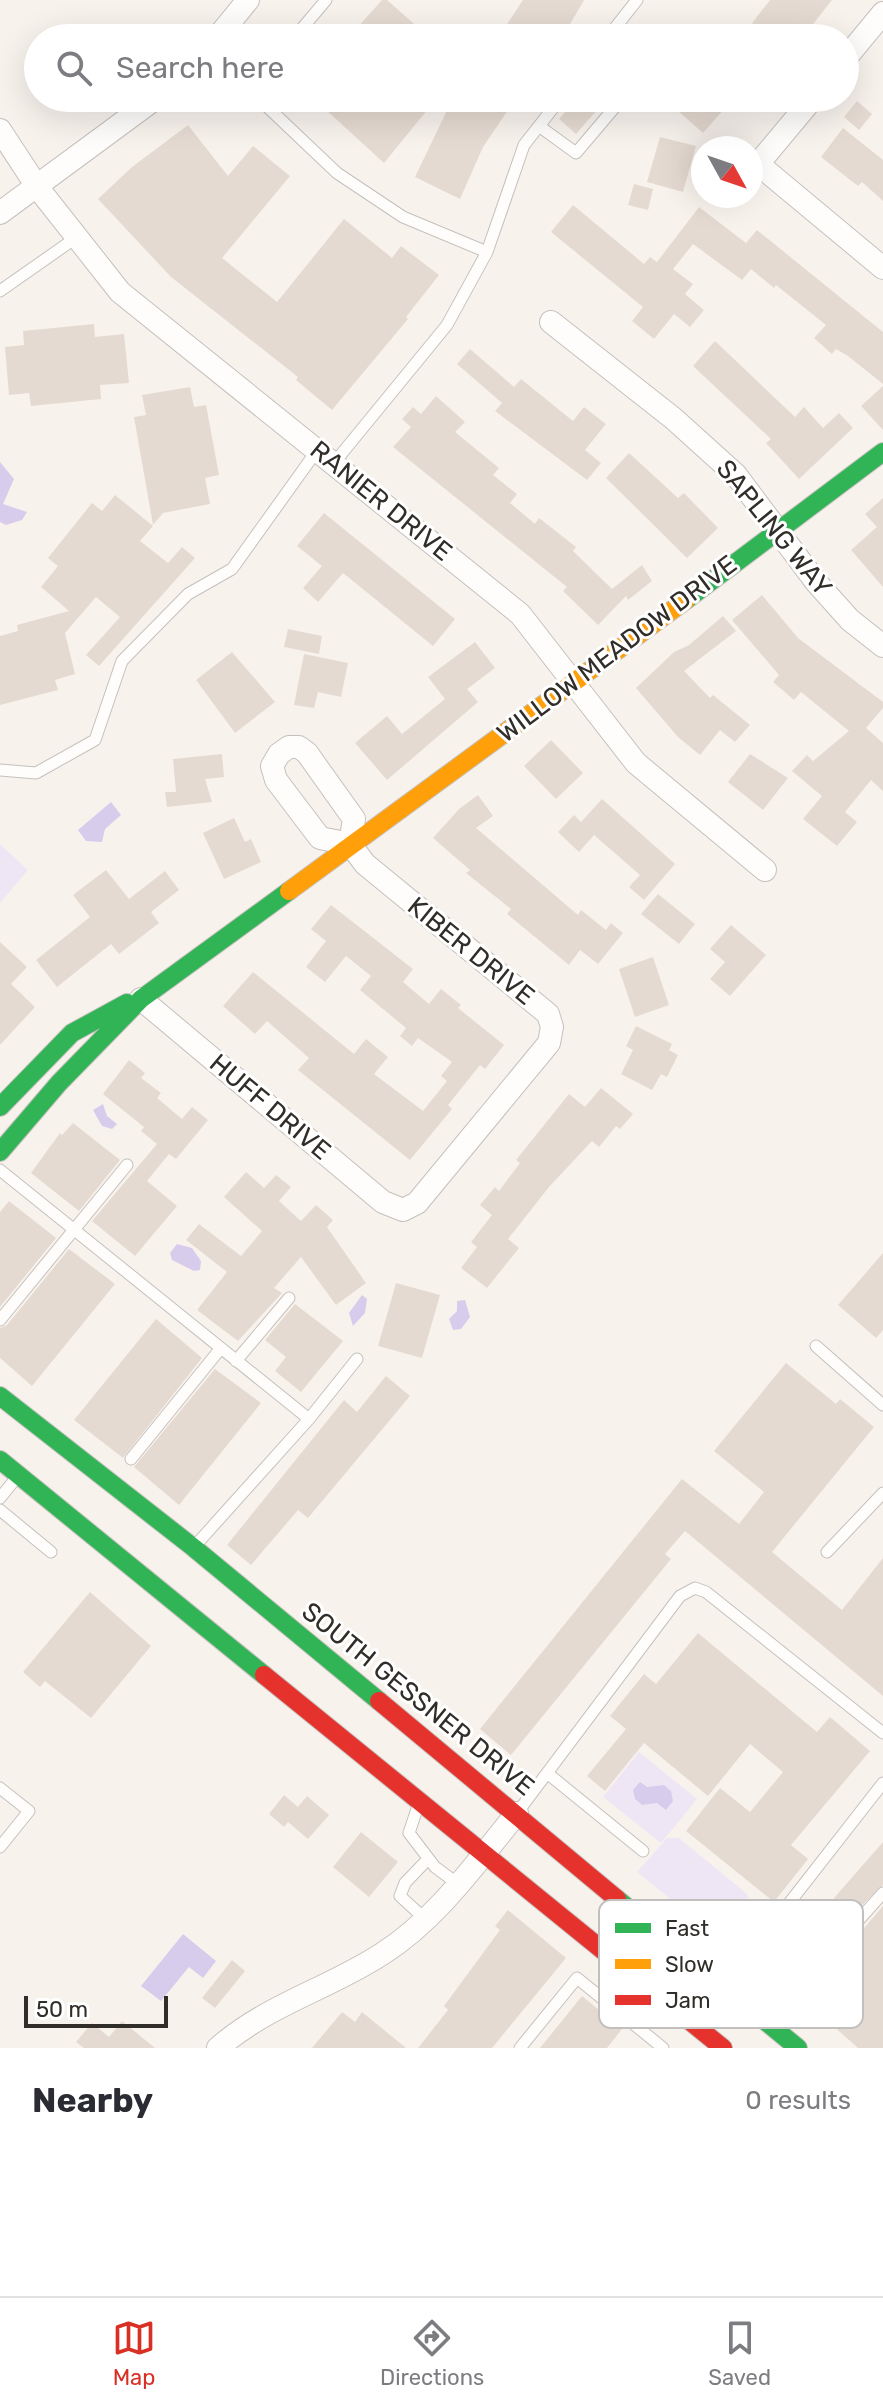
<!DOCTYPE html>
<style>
body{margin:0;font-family:Rubik,sans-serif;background:#f2f2f3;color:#2b2b33}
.compass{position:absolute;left:691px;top:136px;width:72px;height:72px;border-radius:50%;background:#fff;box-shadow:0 8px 32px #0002;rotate:130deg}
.scale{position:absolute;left:24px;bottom:20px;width:144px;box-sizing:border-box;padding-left:8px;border:4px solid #312d29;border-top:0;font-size:22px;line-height:28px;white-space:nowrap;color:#312d29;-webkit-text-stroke:6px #fff;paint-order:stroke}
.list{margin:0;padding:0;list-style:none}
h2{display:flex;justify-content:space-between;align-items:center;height:104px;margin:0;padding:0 32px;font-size:34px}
h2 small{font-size:26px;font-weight:400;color:#7c7c81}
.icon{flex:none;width:44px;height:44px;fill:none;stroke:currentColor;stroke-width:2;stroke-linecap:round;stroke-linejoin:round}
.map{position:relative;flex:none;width:883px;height:2048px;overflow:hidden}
.search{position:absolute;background:#fff;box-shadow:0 8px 32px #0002;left:24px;right:24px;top:24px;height:88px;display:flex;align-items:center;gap:20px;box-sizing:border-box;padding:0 28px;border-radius:44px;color:#7c7c81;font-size:30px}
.sheet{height:248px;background:#fff}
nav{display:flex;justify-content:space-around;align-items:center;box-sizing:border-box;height:112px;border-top:2px solid #e1e1e2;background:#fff;font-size:22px;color:#7c7c81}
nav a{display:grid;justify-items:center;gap:4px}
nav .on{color:#d93025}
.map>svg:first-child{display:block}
</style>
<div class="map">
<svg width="883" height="2048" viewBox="0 0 883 2048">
<rect width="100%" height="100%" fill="#f8f2ed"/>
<path fill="#eee6f4" d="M0 844 28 870 0 903Z
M639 1752 697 1799 661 1843 603 1797Z
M667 1838H679L747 1894 749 1906 729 1931 712 1933 637 1872Z"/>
<path fill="#d7ccec" d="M0 462 14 479 3 504 27 512 22 520 6 525 0 522Z
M111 802 121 815 105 829 102 842 86 841 78 830Z
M103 1104 107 1116 117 1124 112 1129 102 1126 93 1110Z
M177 1244 192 1248 201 1261 200 1270 194 1271 172 1260 170 1253Z
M362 1295 367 1299 365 1313 353 1326 349 1313Z
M465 1300 470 1317 461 1329 453 1330 449 1319 457 1311V1301Z
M640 1782 647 1787 664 1785 671 1791 673 1801 666 1810 657 1803 642 1805 635 1799 633 1790Z
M183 1934 216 1961 203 1978 189 1967 161 2001 141 1986Z"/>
<path fill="#e5dad1" d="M382 0H387L430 38H348Z
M523 0H584L562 38H498Z
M770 0H832L802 38H757L763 31 752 23Z
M313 98H437L384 163Z
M453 98H516L483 147 460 199 415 177Z
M577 98 596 111 576 134 559 119Z
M663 98H734L703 133Z
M857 101 872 114 859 130 844 117Z
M188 125 228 176 253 146 290 176 222 258 277 302 344 219 392 258 401 246 439 275 406 317 408 319 332 410 296 380 298 377 171 277 98 199 132 167Z
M843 128 883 160V201L862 182 858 186 821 157Z
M660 137 696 146 683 192 647 182Z
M634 184 653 189 648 210 628 205Z
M573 205 644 264 650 257 657 262 699 207 746 243 757 230 883 332V384L848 356 836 349 832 354 814 338 826 325 776 285 774 288 751 269 742 280 693 244 673 269 693 284 685 294 704 310 690 327 674 314 654 339 632 321 643 307 551 232Z
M94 324 95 337 124 334 129 383 100 385 101 399 31 406 29 393 9 395 5 347 24 345 23 331Z
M715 341 795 417 804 407 823 428 839 413 853 428 799 479 766 443 771 439 693 366Z
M470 349 514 387 521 379 573 421 584 407 606 424 585 450 601 463 587 480 495 411 502 403 457 364Z
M883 386V430L861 406Z
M190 387 194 407 206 405 219 475 205 478 210 504 163 513 153 525 134 417 146 415 142 395Z
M436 396 465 422 455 432 499 468 493 475 517 494 510 503 535 524 539 518 576 547 573 551 612 589 642 565 652 581 628 600 626 596 598 625 563 591 567 587 393 447 411 427 402 419 413 407 421 414Z
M629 453 678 498 684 493 718 528 687 558 606 478Z
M115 495 153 526 140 541 168 563 182 547 195 558 99 666 86 655 120 617 96 597 65 633 75 674 55 680 58 690 0 705V636L18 631 17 625 69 611 41 587 58 566 48 558 92 503 102 511Z
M883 498V587L851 550 877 527 865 514Z
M324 513 455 619 433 646 343 573 318 602 303 588 322 566 297 546Z
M762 595 798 638 883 702V708L866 728 883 743V791L871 780 845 812 857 822 837 846 803 819 822 796 792 771 807 755 813 761 849 731 801 692 794 700 773 682 779 675 732 620Z
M723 616 736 631 684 671 710 698 713 695 750 725 735 742 720 730 700 755 678 737 636 688 674 652 689 645Z
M288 629 322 636 319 654 284 647Z
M475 642 495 668 467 689 478 702 387 780 355 743 387 716 402 734 445 699 428 677Z
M232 652 275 702 235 733 196 680Z
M304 654 348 663 341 697 318 692 314 708 294 705Z
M551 740 583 773 556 799 524 766Z
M222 754 224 777 205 779 212 802 167 807 165 792H176L173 759Z
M750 754 788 778 763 810 728 782Z
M478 795 493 816 476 828 578 915 581 910 606 930 611 923 623 933 598 964 580 950 569 965 507 914 511 909 466 873 470 870 433 838 459 809Z
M602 799 675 864 644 900 629 887 640 875 594 835 579 852 558 832 574 815 581 822Z
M234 818 245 842 251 839 261 862 224 879 203 833Z
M106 870 129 899 165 871 179 890 151 912 159 923 119 954 111 944 57 987 36 960 90 917 73 895Z
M658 894 695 924 679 944 641 914Z
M331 905 413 969 403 982 429 1004 441 989 461 1005 458 1008 504 1045 485 1069 480 1065 448 1105 452 1109 410 1160 298 1070 309 1058 267 1021 255 1034 223 1006 253 972 354 1054 366 1039 388 1057 374 1074 423 1111 447 1081 441 1076 452 1062 418 1038 412 1046 400 1036 406 1028 360 990 371 976 346 956 325 982 306 967 326 941 311 929Z
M731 925 766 955 730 996 710 979 725 962 710 949Z
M0 942 27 967 11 984 35 1007 0 1045Z
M653 957 669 1005 635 1017 619 969Z
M636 1026 672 1044 669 1050 678 1055 667 1077 661 1074 652 1090 621 1074 633 1050 626 1046Z
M129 1060 145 1073 141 1078 161 1093 157 1098 182 1119 192 1107 208 1120 176 1159 169 1154 147 1181 177 1206 135 1256 92 1221 157 1144 141 1131 144 1127 103 1094Z
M601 1088 633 1114 620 1129 616 1126 599 1147 592 1141 549 1187 508 1239 519 1248 487 1288 461 1268 477 1247 471 1242 492 1215 480 1205 495 1187 499 1191 520 1163 516 1160 569 1094 585 1107Z
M73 1123 120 1160 79 1211 31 1173 60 1133 62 1135Z
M246 1172 264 1188 276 1175 291 1187 279 1201 301 1221 316 1205 333 1220 327 1227 366 1283 336 1305 301 1257 274 1288 282 1293 238 1341 197 1310 227 1272 186 1240 199 1224 241 1256 262 1231 224 1197Z
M9 1201 56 1238 0 1307V1212Z
M69 1249 115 1284 32 1386 0 1358V1328L7 1325Z
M883 1253V1330L876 1338 838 1305Z
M396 1283 440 1295 422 1358 378 1346Z
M295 1304 343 1341 301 1392 275 1371 286 1357 265 1340Z
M156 1319 202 1358 123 1458 74 1420Z
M786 1363 836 1404 840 1399 874 1427 772 1552 842 1610 883 1558V1696L685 1531 665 1554 671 1559 511 1755 480 1729 682 1479 739 1524 764 1492 714 1451Z
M215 1369 261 1403 179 1505 134 1467Z
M386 1376 410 1396 308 1518 298 1510 251 1565 227 1545 344 1400 357 1412Z
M90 1592 151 1646 91 1718 45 1681 40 1687 23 1672Z
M698 1633 817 1732 830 1717 870 1751 791 1845 808 1859 774 1902 686 1831 720 1788 750 1812 783 1772 750 1744 708 1796 644 1743 605 1791 587 1776 626 1729 610 1716 644 1674 656 1684Z
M284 1795 298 1807 307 1796 329 1815 308 1839 288 1822 284 1827 269 1814Z
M361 1832 398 1862 369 1897 333 1867Z
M883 1842V1885L852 1915 834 1898Z
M883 1906V2048H858L822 2016 835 2001 815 1985Z
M508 1910 566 1958 492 2048H418L448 2010 444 2006 500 1930 495 1926Z
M232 1960 245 1971 215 2008 202 1998Z
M582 1996 622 2029 607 2048H540Z
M342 2012 355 2022 362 2012 406 2048H312Z
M122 2021 155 2048H84L76 2042 92 2023 109 2037Z"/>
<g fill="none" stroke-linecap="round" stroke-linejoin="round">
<g stroke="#c5c0bd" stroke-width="13">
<path id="lane" d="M294 38 326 0
M607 38 637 0
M258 98 337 173 403 217 487 252
M539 126 576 153 615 107 604 98
M0 291 77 237
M334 463 447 325 487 252 524 145 561 98
M0 770 36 773 95 740 122 661 188 594 232 569 318 449
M0 1170 309 1419
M0 1320 127 1165
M816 1346 883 1405
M236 1361 289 1298
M131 1459 221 1348
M0 1498 17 1477
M0 1510 51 1552
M194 1547 309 1419 357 1359
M827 1552 883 1493
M547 1773 643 1851
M0 1788 29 1811 0 1847
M419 1803 409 1833 435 1867 458 1884
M517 1813 680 1596 695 1588 706 1592 883 1733
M425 1919 400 1896 405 1883 428 1859
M726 1984 883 1783
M770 2019 883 1893
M520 2048 577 1978 663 2048"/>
</g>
<g stroke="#c5c0bd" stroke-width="24">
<path id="street" d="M217 38 248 0
M845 59 883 13
M813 98 758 164 883 268
M0 130 38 188 120 292 520 614 636 763 765 870
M0 213 156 98
M551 322 674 419 736 475 816 582 850 620 883 646
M289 747H299L307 753 354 819 350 844 320 838 276 780 272 766 279 754Z
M141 999 383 1202 403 1210 417 1203 549 1043 552 1027 548 1014 365 864 350 844
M218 2048C267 2005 328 1989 382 1954 437 1919 476 1863 517 1813"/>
</g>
<g stroke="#c5c0bd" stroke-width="20">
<path id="fast" d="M686 600 883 452
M0 1107 72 1033 127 1003
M0 1152 59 1083 141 999 289 891
M0 1396 194 1548 379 1701
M0 1460 264 1675
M617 1899 798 2048"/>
</g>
<g stroke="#c5c0bd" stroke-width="20">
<path id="slow" d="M289 891 686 600"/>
</g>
<g stroke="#c5c0bd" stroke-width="20">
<path id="jam" d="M264 1675 723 2048
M379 1701 617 1899"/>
</g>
<use href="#lane" stroke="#fefdfc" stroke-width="11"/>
<use href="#street" stroke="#fefdfc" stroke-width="22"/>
<use href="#fast" stroke="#30b455" stroke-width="18"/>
<use href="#slow" stroke="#ff9f0a" stroke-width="18"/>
<use href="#jam" stroke="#e5322d" stroke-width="18"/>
</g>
<g text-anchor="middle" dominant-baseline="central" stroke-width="6" stroke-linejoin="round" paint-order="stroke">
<g font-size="26" fill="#312d29" stroke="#fff">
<text transform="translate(381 501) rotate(39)">RANIER DRIVE</text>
<text transform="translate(774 528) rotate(51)">SAPLING WAY</text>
<text transform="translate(617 649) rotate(-37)">WILLOW MEADOW DRIVE</text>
<text transform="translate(471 951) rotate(39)">KIBER DRIVE</text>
<text transform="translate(270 1107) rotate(40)">HUFF DRIVE</text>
<text transform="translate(418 1699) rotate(39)">SOUTH GESSNER DRIVE</text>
</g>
</g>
<rect x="599" y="1900" width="264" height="128" rx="12" fill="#fff" stroke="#c1c0bf" stroke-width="2"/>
<rect x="615" y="1923" width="36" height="10" fill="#30b455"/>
<rect x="615" y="1959" width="36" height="10" fill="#ff9f0a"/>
<rect x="615" y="1995" width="36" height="10" fill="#e5322d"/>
<g font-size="22" fill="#312d29">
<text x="665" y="1936">Fast</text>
<text x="665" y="1972">Slow</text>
<text x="665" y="2008">Jam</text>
</g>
</svg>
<svg class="compass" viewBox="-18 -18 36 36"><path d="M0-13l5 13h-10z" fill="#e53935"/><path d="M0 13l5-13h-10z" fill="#7c7c81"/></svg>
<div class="scale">50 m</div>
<div class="search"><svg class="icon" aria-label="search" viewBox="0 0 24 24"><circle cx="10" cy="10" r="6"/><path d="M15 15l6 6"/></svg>Search here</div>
</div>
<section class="sheet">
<h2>Nearby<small>0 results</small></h2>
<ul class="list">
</ul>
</section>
<nav>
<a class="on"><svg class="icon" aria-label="map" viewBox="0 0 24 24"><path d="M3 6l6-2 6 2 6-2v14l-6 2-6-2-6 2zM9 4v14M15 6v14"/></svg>Map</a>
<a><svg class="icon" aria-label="directions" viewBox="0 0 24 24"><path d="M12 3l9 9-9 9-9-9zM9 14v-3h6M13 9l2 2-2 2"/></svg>Directions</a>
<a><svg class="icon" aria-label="saved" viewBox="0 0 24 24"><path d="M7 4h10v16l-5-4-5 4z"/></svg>Saved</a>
</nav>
